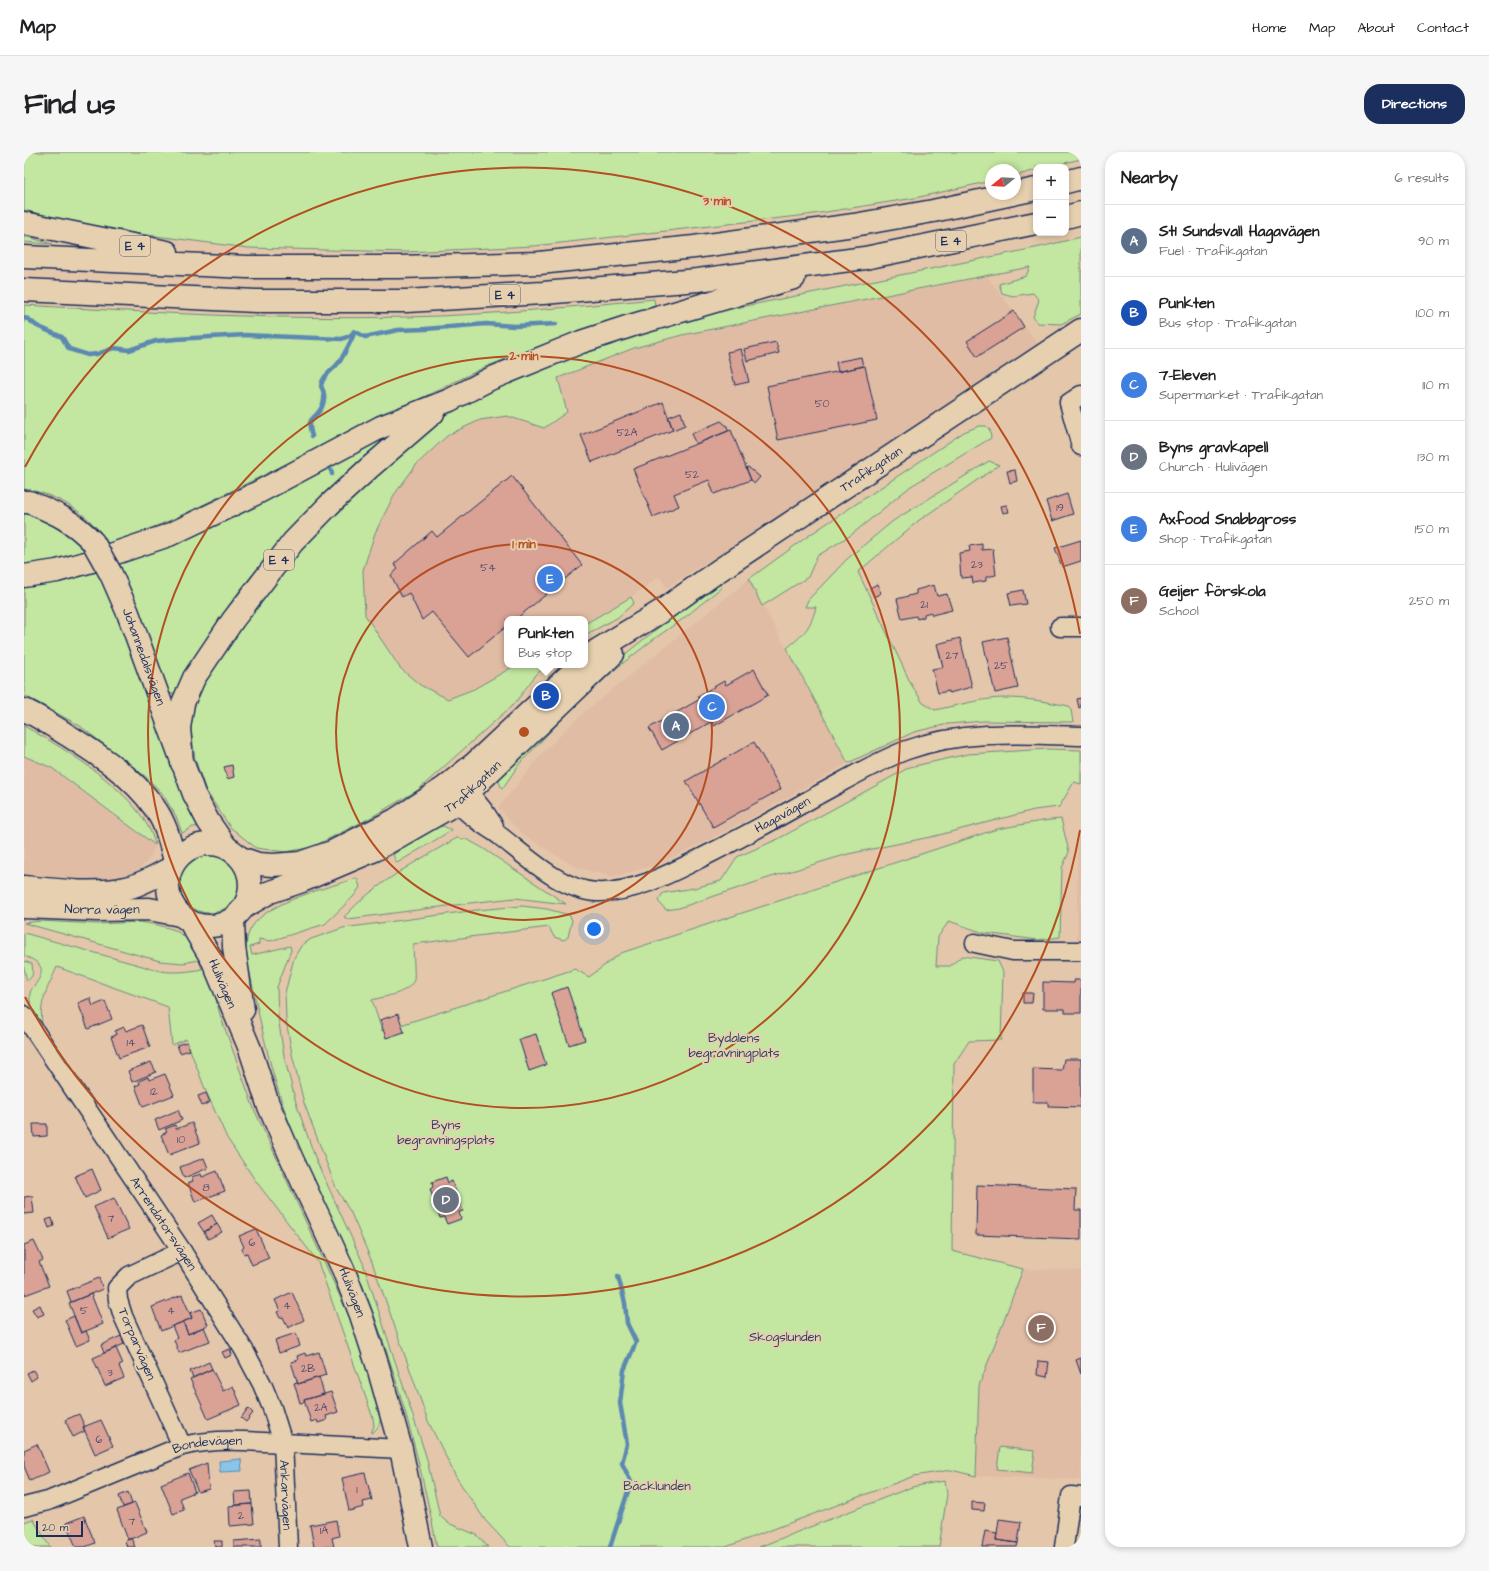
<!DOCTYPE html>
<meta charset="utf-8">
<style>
body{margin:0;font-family:"Architects Daughter",sans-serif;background:#f6f6f6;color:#202124}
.controls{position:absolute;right:12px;top:12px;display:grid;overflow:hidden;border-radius:8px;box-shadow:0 2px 6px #0003}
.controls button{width:36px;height:36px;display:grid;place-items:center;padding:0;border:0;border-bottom:1px solid #e0e0e0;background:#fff;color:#202124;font:20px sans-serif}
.compass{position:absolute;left:961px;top:12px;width:36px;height:36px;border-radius:50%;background:#fff;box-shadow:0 2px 6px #0003;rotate:252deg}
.scale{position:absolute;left:12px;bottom:10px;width:47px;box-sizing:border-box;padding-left:4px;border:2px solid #1b2f5e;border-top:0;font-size:11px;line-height:14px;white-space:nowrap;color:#1b2f5e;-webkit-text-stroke:3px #e6d0af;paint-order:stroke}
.you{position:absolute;left:570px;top:777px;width:14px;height:14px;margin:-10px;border:3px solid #fff;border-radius:50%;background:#1a73e8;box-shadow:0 0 0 6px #1a73e833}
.badge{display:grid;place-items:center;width:26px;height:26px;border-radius:50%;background:#1b2f5e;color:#fff;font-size:13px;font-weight:700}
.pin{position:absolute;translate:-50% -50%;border:2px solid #fff;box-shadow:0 1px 4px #0006}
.popup{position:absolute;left:480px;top:464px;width:84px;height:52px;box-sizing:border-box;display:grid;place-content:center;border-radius:8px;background:#fff;filter:drop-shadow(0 1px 3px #0005);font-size:13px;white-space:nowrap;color:#757577}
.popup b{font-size:15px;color:#202124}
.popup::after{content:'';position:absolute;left:50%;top:100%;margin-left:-8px;border:8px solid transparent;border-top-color:#fff}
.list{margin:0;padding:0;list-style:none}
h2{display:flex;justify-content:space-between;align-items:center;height:52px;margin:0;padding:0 16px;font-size:17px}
h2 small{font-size:13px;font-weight:400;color:#757577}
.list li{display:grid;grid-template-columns:26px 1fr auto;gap:12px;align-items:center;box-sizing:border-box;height:72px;padding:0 16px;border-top:1px solid #e0e0e0}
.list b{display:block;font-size:15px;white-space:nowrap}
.list p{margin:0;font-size:13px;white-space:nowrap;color:#757577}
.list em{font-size:13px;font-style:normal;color:#757577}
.map{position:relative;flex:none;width:1057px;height:1395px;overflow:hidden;border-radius:16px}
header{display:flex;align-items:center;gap:24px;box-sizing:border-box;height:56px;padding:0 20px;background:#fff;border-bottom:1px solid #e0e0e0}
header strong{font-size:19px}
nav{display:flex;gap:22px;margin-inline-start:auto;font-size:14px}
.intro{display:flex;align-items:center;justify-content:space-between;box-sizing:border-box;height:96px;padding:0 24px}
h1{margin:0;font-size:28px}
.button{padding:10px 18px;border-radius:16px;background:#1b2f5e;color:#fff;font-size:14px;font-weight:700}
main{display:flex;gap:24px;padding:0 24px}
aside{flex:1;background:#fff;border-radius:16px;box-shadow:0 2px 6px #0003}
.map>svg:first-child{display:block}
</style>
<header>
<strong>Map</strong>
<nav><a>Home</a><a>Map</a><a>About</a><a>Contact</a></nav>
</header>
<div class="intro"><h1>Find us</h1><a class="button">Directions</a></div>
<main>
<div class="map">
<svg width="1057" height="1395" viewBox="0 0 1057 1395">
<rect width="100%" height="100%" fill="#e4c7aa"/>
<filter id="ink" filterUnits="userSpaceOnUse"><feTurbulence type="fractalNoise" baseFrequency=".025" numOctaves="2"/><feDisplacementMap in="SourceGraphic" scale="8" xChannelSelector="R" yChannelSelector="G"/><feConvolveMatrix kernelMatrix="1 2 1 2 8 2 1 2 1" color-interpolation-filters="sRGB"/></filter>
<g filter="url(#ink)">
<path fill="#e1bca4" d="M963 124 1016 194 643 436 635 425 607 445 561 472V467H483V513H492L450 537 424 547 396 533 376 516 341 463 339 418 351 381 370 343 392 313 424 283 456 268 483 264 520 276 543 260 534 226 610 196 658 183Z
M725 427 824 611 724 668 636 712 589 725 551 715 497 681 474 656 521 598 559 561Z
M0 604 28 616 131 693 127 705 111 721 89 730 55 731 0 726Z
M1057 674V789H1053V683Z
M999 1117 1057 1118V1328L952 1324 955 1234Z"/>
<path fill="#c3e6a0" stroke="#6f8a7f" d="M0 0H1057V7L1024 15H1012V18L991 24V18H967V29L891 46 783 63 510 94 382 100 224 96 109 81 29 66 0 58Z
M0 84 28 92 0 90Z
M1057 85V162L1037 172 1014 171 1009 165 1015 148 1009 141 989 144 978 141 975 132 1002 124 1006 115 658 183 610 196 534 226 543 260 520 276 483 264 456 268 424 283 392 313 370 343 351 381 339 418 341 463 376 516 396 533 424 547 450 537 492 513H522L511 524 491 551 394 638 344 667 288 695 262 700 232 696 206 675 182 639 171 607 167 577 168 555 177 534 216 473 275 398 312 358 376 300 428 258 468 236 562 198 657 167 1016 95Z
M630 147 631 154 552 180 461 215 152 366 85 393C68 363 34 342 0 337V153C128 161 256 168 384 165 466 163 548 155 630 147Z
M955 274H962L966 278 967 286 887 334 827 383 793 404 784 425 738 454 725 427 787 382 940 280Z
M369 280C316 329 265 377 220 433 193 467 172 504 151 541L147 542 144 540 113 452 95 411Z
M965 309 975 313 894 369 834 420 887 532 899 551 911 558C935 553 959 546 982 546 1003 546 1024 550 1045 554L1047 558 1049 570 960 569 924 572 890 580 824 611 763 496C780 482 786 477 792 455H781L784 448 823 407 869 369Z
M0 360 14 363 48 382 62 401 29 410 0 414Z
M73 419 93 461 180 674 169 675 158 681 152 664 138 641 122 625 56 574 0 543V433Z
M695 432 698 435 660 466 630 487 594 515 549 556 496 611 478 637 473 625 590 511 659 456Z
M607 445 610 451 593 466 561 483V472Z
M0 574C41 597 121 644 131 693L28 616 0 604Z
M1024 597 1057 598V632L1050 630 1035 655 1010 658 911 684 824 702 744 726 655 756 642 758 634 749 639 741 670 736 697 729 713 705 754 687 886 615 944 602Z
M1037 667 1045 700 1038 716 1036 785 1014 788 960 781 925 769 914 785 912 814H926L938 804 974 809 979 820 977 888 945 889 930 912 928 1099 999 1117 955 1234 952 1324 927 1318 890 1324 702 1395H486L461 1368 432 1325 404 1269 348 1110 327 1061 312 1036 280 951 268 902 262 868 261 841 270 806 277 794 287 787 319 776 453 758 498 754 523 757 545 763 548 768 544 785 540 788 530 785 525 775 389 792C389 798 391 824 390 828 384 842 361 844 348 848L358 879 551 817 565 825 597 801 973 677 1018 669Z
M419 674 428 678 373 711 369 703C384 692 399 676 419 674Z
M433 686 444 688 457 695 542 752 491 746 454 750 324 767 320 765C351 731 393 709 433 686Z
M155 731a30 30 0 1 1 60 0a30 30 0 1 1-60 0Z
M333 726 336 735 330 744 301 772 246 789 235 787V792L226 795 228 803 266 794 267 798 253 835 254 865 260 904 272 951 292 1008 339 1111 402 1304 416 1364 424 1371 453 1383 464 1395H413C395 1302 369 1205 332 1118 324 1100 314 1082 306 1064 289 1029 273 993 260 956 243 908 234 857 223 808 222 796 221 785 228 775 242 750 306 735 333 726Z
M16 769 73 772 116 770 134 773 151 778 168 790 185 818 196 863 230 957 330 1175 357 1262C356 1271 355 1277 347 1281L350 1274 349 1266 294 1110 231 1028 203 986 181 937 162 887 148 893 144 855 33 815C24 836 15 848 18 872 12 864 4 850 6 841 7 836 11 834 13 830 23 815 14 809 0 804V781L136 819C151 821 163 820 178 817L175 808 159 811 136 809 0 771Z
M0 809 8 812C9 820 10 824 3 829L0 816Z
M976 1295 1011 1299 1008 1321 973 1317Z
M921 1329 923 1342 915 1395H735L888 1335 908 1331Z
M9 1367 26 1395H0V1370Z"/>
<path fill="#88c5e8" stroke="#5c89b1" d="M217 1307 218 1319 196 1320 195 1309Z"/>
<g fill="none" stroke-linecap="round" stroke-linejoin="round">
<path stroke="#5c89b1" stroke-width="4.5" d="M0 166 4 167 13 174 38 185 45 197 64 203 73 202 90 196 105 198 132 189 152 187 221 183 318 187 327 183 330 179 341 185 374 178 401 177 462 172 491 174 532 172
M288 284C287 280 285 275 286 271 287 267 289 266 292 263 300 255 303 244 297 234 299 222 309 219 316 209 319 204 329 186 330 181
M307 318 308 322
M586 1395 607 1330 598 1311 603 1292 596 1251 600 1218 612 1190 603 1171 601 1151 594 1124"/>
</g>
<path fill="#daa195" stroke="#1b2f5e" d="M990 159 1000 175 953 205 943 189Z
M752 190 755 201 723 209 720 197Z
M717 197 725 230 711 233 703 200Z
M837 205 839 214 814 220 812 210Z
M841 214 853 268 754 288 743 234Z
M639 250 649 278 568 310 557 283Z
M657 260 661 273 649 278 644 265Z
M697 269 703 274 704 279 672 292 667 282Z
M707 278 727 328 690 342 685 328 650 342 655 354 629 365 609 317Z
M724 315 736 325 731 331 727 328 722 316Z
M991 318 993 329 986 331 983 319Z
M488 324 558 413 492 467H483V474L445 505 408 460 398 468 385 441 378 445 367 423 374 417 370 412 408 379 413 385Z
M1043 342 1049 362 1028 369 1022 349Z
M983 353 985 360 979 361 977 354Z
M1057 388V409L1038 415 1031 396Z
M958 392V398L969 397 972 423 962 425V429L949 431 948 425 937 426 935 401 946 399 945 394Z
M853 432 857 441 850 445 846 436Z
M910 433 913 444 923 442 928 458 908 463 907 460 900 462V465L893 467 892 464 878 467 873 447 892 442V438Z
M999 438 1002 452 987 454 984 441Z
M983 485 994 536 971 541 959 490Z
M936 486 948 535 925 541V539L914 541 908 517 919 515 913 492Z
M730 517 744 543 690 574 674 544 700 529 702 533Z
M678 546 690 568 638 598 625 576Z
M1057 546V555L1055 556 1053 547Z
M730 590 757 637 689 675 662 629Z
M208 613 210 625 203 627 200 615Z
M1050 828H1057V861H1041V857H1019V830L1050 831Z
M543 835 561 888 545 893 527 841Z
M999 841H1009L1008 851H999Z
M66 846 69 854 81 849 88 867 64 877 54 851Z
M374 862 380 880 362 886 356 868Z
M118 873 126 895 95 906 87 885 92 883 91 879 100 875 102 879Z
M512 882 522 913 505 919 495 887Z
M163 890 166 898 156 901 153 893Z
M1040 907H1057V955L1024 954V950H1009V917L1038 918Z
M127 910 132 920 108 930 104 919Z
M141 922 150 943 119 955 111 934 116 932 115 929 124 925 125 928Z
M182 941 186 950 178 954 174 944Z
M154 958 158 968 135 978 131 968Z
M168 971 176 991 145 1003 137 983 143 980 141 977 151 973 152 977Z
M9 972H23V984L10 985Z
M180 1006 184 1016 160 1026 156 1015Z
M68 1017 77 1038 61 1046 51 1024Z
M193 1019 201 1039 171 1050 164 1031 169 1029 167 1025 177 1022 178 1025Z
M422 1025 424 1031 428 1029 439 1059 435 1060 437 1067 423 1072 420 1065 416 1066 406 1037 409 1035 408 1030Z
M953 1033 1052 1037 1051 1058H1057V1087L952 1083Z
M8 1044 10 1061 0 1062V1045Z
M90 1046 105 1077 84 1086 70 1055Z
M188 1063 193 1072 180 1080 174 1071Z
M28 1066 30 1074 25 1076 22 1068Z
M193 1072 198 1080 184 1087 180 1080Z
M232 1077 245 1106 228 1113 223 1101 220 1102 218 1097 220 1095 215 1084Z
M10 1089 19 1108 15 1110 25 1134 1 1143 0 1140V1093Z
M75 1126 79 1137 47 1150 43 1139Z
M268 1140 280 1168 264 1176 259 1165 256 1166 253 1160 256 1159 251 1148Z
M67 1142 79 1172 57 1181 45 1151Z
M158 1143 168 1166 137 1179 128 1155Z
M16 1153 20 1162 13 1165 8 1157Z
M177 1157 184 1173 164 1182 159 1170 168 1166 166 1161Z
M50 1164 57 1181 62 1179 66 1188 52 1194 41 1168Z
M159 1170 164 1182 180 1175 186 1189 155 1201 150 1188 153 1186 148 1174Z
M272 1181 276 1194 255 1201 251 1188Z
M97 1184 100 1192 80 1201 77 1193Z
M92 1196 99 1212 95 1214 100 1226 81 1234 69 1206Z
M206 1197 208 1203 201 1206 198 1200Z
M295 1200 302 1223 274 1232 267 1210 274 1208 273 1204 281 1201 282 1204Z
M1057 1206V1222L1052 1208Z
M1014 1209 1025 1210 1023 1225 1013 1223Z
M185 1210 188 1217 169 1226 166 1219Z
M188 1217 199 1239 209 1234 217 1253 184 1267 166 1227Z
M9 1218 13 1225 7 1229 3 1221Z
M295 1225 300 1242 280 1248 281 1250 276 1251 270 1231 273 1230 274 1232Z
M307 1240 314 1260 302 1264 303 1268 294 1271 293 1268 287 1270 280 1248Z
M224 1256 229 1261 222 1270 217 1266Z
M55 1262 61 1275H59L61 1279 49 1285 41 1268Z
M77 1268 89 1294 71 1302 59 1275Z
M13 1292 25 1320 6 1329 0 1314V1298Z
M183 1311 185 1337 174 1340 165 1318Z
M164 1321 171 1340 156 1346 160 1358 149 1362 137 1332Z
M341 1321 348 1348 339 1350 340 1355 325 1359 318 1326Z
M227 1339 228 1352 211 1353 210 1340Z
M104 1340 108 1352 99 1355 95 1344Z
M948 1350 961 1351 960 1359 948 1358Z
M111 1351 123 1380 104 1388 93 1358Z
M228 1352 230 1372 206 1374 205 1354Z
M60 1364 71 1391 61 1395H52L42 1371Z
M975 1367 997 1370 994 1391 972 1388Z
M312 1368 315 1384 308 1386 310 1395H290L286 1373Z
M961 1379 973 1381 972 1388 994 1391 993 1395H958Z
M107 1386 111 1395H103L101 1389Z
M237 1387V1395H210V1389Z
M190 1389H198V1395H191Z"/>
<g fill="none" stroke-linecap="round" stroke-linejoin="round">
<g stroke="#1b2f5e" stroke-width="21">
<g id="minor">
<path d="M1057 243 1045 251 1057 294"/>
<path d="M1036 475H1057"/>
<path d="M436 629 460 659 470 674"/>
<path id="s1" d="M425 642C433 651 443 661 453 668 460 674 469 678 476 684 502 704 537 738 572 740 609 742 649 720 681 704 719 685 755 665 792 644 822 628 851 610 883 598 939 578 999 582 1057 584"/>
<path d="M951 791 989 799H1057"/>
<path id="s2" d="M0 863 158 1099 220 1198 238 1232 248 1256 259 1291 264 1395"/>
<path d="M158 1294 99 1164 94 1148 93 1136 105 1124 158 1099"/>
<path id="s3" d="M0 1355 24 1349 158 1294C179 1289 199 1288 220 1289L377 1297"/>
<path d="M1040 1395 1047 1344 1057 1345"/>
</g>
</g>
<g stroke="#1b2f5e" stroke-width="25">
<g id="major">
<path d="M0 350H5C31 361 48 368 69 390"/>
<path id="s4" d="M87 422 104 461 170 642 184 669 202 695"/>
<path id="s5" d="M561 508 572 499 639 458 694 419 1057 178"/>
<path d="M0 558C13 563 25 572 37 579 70 600 107 622 130 655 142 671 146 690 151 709"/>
<circle cx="185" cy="733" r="41"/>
<path d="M217 706 234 712 249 713 276 711 308 700 371 668 420 636 451 611 556 513"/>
<path d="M0 735C30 738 73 743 102 736 117 733 133 723 147 716"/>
<path id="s6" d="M0 755 73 758 125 757 156 763"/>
<path id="s7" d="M220 755 246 740 278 729 351 698 433 651 589 502"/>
<path d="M209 767 210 795 219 858"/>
<path id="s8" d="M166 770 189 809 226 897 244 952 267 1005 319 1117 337 1163 354 1215 377 1297 397 1395"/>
</g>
</g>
<g stroke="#1b2f5e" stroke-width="25">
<path id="highway" d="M1042 30 1057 26
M1042 65 1057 61
M0 71 143 100
M0 105 223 115H375L515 111 670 95 830 73 909 59 1012 37
M0 138 232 149H382L519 141 674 128 841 106 1012 71
M0 424 33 419 68 409 145 383 233 341 357 275 426 248 466 227 557 190 606 174 770 126
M158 611 155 576 159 551 170 526 209 468 269 390 305 353 345 316 409 261"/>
</g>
<use href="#minor" stroke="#e6d0af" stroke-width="18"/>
<use href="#major" stroke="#e6d0af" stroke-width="22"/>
<use href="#highway" stroke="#e6d0af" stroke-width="22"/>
<g stroke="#1b2f5e" stroke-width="25" stroke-linecap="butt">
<path id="major-bridge" d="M69 390 87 422"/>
</g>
<use href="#major-bridge" stroke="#e6d0af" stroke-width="22"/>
</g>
</g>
<g fill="none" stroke="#b54e20" stroke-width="2">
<circle cx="500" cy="580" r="188"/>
<circle cx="500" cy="580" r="376"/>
<path d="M1056 678A565 565 0 0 1 1 845M1 315A565 565 0 0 1 1056 482"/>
</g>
<g text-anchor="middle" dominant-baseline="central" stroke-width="4" stroke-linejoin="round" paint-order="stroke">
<g font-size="11" fill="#4b4c6c">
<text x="798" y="251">50</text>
<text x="603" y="280">52A</text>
<text x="668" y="322">52</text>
<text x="1036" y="355">19</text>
<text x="953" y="412">23</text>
<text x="464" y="415">54</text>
<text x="900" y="452">21</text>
<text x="928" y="503">27</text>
<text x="977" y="513">25</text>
<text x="107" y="890">14</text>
<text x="130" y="939">12</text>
<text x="157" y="987">10</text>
<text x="182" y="1035">8</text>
<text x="87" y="1066">7</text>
<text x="228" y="1090">6</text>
<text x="263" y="1153">4</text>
<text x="60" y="1158">5</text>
<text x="147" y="1158">4</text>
<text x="284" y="1216">2B</text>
<text x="86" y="1220">3</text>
<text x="297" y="1255">2A</text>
<text x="75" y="1287">6</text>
<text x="333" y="1337">1</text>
<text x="217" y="1363">2</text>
<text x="108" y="1369">7</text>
<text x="300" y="1378">1A</text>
</g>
<g fill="#e6d0af" stroke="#585f76" stroke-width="1">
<rect x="912" y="79" width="30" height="20" rx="3"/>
<rect x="96" y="84" width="30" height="20" rx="3"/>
<rect x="466" y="133" width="30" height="20" rx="3"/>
<rect x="240" y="398" width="30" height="20" rx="3"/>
</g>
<g font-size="12" font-weight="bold" fill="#1b2f5e">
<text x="927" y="89">E 4</text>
<text x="111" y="94">E 4</text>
<text x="481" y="143">E 4</text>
<text x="255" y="408">E 4</text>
</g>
<g font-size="13" fill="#1b2f5e" stroke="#e6d0af">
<text stroke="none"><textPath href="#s5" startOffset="344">Trafikgatan</textPath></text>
<text stroke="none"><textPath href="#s4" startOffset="89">Johannedalsvägen</textPath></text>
<text stroke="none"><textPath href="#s7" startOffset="260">Trafikgatan</textPath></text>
<text stroke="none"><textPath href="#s1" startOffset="383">Hagavägen</textPath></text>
<text stroke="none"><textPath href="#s6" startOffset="78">Norra vägen</textPath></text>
<text stroke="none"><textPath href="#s8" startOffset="70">Hulivägen</textPath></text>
<text stroke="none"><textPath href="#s2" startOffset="251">Arrendatorsvägen</textPath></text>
<text stroke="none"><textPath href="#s8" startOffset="405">Hulivägen</textPath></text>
<text transform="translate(113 1192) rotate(67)">Torparvägen</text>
<text stroke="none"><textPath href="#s3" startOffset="195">Bondevägen</textPath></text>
<text stroke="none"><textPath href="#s2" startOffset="554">Ankarvägen</textPath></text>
</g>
<g font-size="13" fill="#2c4165" stroke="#e6d0af">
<text x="710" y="886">Bydalens<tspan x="710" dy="15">begravningplats</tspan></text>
<text x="422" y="973">Byns<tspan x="422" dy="15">begravningsplats</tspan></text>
<text x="761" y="1185">Skogslunden</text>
<text x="633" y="1334">Bäcklunden</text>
</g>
</g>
<circle cx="500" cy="580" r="6" fill="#b54e20" stroke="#e6d0af" stroke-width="2"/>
<g font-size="12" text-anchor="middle" font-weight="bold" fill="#b54e20" stroke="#e6d0af" stroke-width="4" stroke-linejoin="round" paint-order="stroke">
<text x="693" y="53">3 min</text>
<text x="500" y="208">2 min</text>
<text x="500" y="396">1 min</text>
</g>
</svg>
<div class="controls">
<button>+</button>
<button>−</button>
</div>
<svg class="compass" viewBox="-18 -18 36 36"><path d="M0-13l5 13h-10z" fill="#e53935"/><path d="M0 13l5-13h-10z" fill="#757577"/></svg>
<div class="scale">20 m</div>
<div class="you"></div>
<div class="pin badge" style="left:652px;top:574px;background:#5c6f8a">A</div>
<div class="pin badge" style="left:522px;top:544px;background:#1a4fb4">B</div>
<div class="popup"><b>Punkten</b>Bus stop</div>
<div class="pin badge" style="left:688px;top:555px;background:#3f7fe0">C</div>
<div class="pin badge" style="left:422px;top:1048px;background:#6b7280">D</div>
<div class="pin badge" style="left:526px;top:427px;background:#3f7fe0">E</div>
<div class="pin badge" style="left:1017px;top:1176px;background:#8d6e63">F</div>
</div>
<aside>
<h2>Nearby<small>6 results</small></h2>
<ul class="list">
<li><span class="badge" style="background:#5c6f8a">A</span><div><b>St1 Sundsvall Hagavägen</b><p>Fuel · Trafikgatan</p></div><em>90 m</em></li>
<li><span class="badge" style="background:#1a4fb4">B</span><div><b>Punkten</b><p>Bus stop · Trafikgatan</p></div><em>100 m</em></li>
<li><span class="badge" style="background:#3f7fe0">C</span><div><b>7-Eleven</b><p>Supermarket · Trafikgatan</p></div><em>110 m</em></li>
<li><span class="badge" style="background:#6b7280">D</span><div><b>Byns gravkapell</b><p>Church · Hulivägen</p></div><em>130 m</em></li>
<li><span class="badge" style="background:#3f7fe0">E</span><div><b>Axfood Snabbgross</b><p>Shop · Trafikgatan</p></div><em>150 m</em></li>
<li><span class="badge" style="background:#8d6e63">F</span><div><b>Geijer förskola</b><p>School</p></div><em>250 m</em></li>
</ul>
</aside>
</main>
